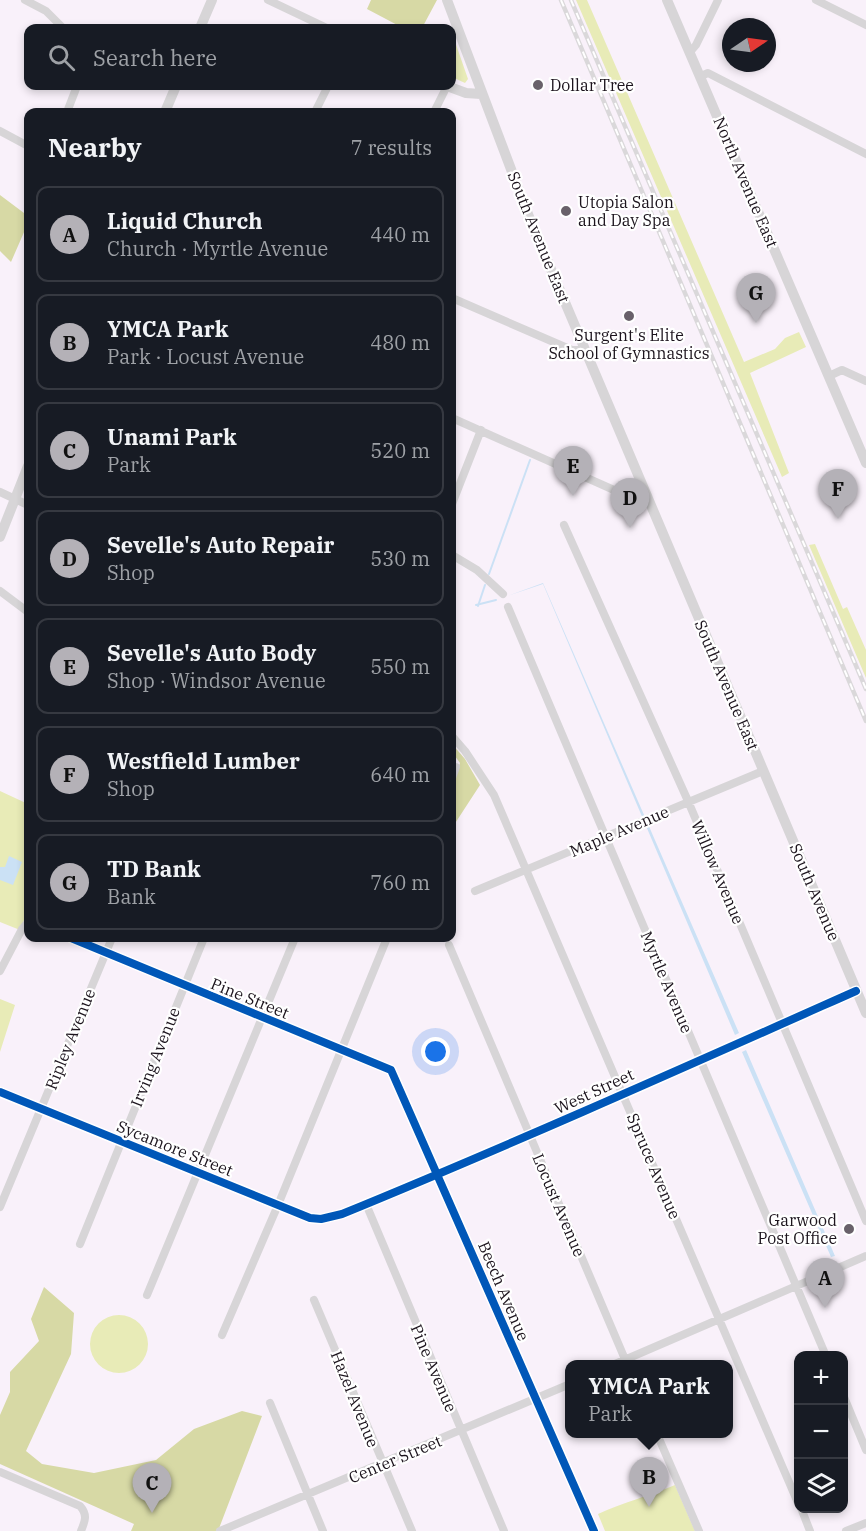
<!DOCTYPE html>
<meta charset="utf-8">
<style>
body{margin:0;font-family:"IBM Plex Serif",serif;background:#20242c;color:#f1f3f6}
.controls{position:absolute;right:18px;bottom:18px;display:grid;overflow:hidden;border-radius:12px;box-shadow:0 3px 9px #0003}
.controls button{width:54px;height:54px;display:grid;place-items:center;padding:0;border:0;border-bottom:2px solid #363941;background:#171b24;color:#f1f3f6;font:30px sans-serif}
.compass{position:absolute;left:722px;top:18px;width:54px;height:54px;border-radius:50%;background:#171b24;box-shadow:0 3px 9px #0003;rotate:77deg}
.you{position:absolute;left:436px;top:1052px;width:21px;height:21px;margin:-15px;border:4px solid #fff;border-radius:50%;background:#1a73e8;box-shadow:0 0 0 9px #1a73e833}
.badge{display:grid;place-items:center;width:39px;height:39px;border-radius:50%;background:#b4b1b7;color:#111;font-size:20px;font-weight:700}
.pin{position:absolute;translate:-50% -50px;filter:drop-shadow(0 2px 3px #0008)}
.pin::after{content:'';position:absolute;top:32px;width:21px;height:18px;background:inherit;clip-path:polygon(0 0,100% 0,50% 100%)}
.popup{position:absolute;left:565px;top:1360px;width:168px;height:78px;box-sizing:border-box;display:grid;place-content:center;border-radius:12px;background:#171b24;filter:drop-shadow(0 2px 4px #0005);font-size:20px;white-space:nowrap;color:#9ea1a6}
.popup b{font-size:22px;color:#f1f3f6}
.popup::after{content:'';position:absolute;left:50%;top:100%;margin-left:-12px;border:12px solid transparent;border-top-color:#171b24}
.list{margin:0;padding:0;list-style:none}
h2{display:flex;justify-content:space-between;align-items:center;height:78px;margin:0;padding:0 24px;font-size:26px}
h2 small{font-size:20px;font-weight:400;color:#9ea1a6}
.list li{display:grid;grid-template-columns:39px 1fr auto;gap:18px;align-items:center;box-sizing:border-box;height:96px;margin:0 12px 12px;padding:0 12px;border:2px solid #363941;border-radius:12px}
.list b{display:block;font-size:22px;white-space:nowrap}
.list p{margin:0;font-size:20px;white-space:nowrap;color:#9ea1a6}
.list em{font-size:20px;font-style:normal;color:#9ea1a6}
.icon{flex:none;width:33px;height:33px;fill:none;stroke:currentColor;stroke-width:2;stroke-linecap:round;stroke-linejoin:round}
.map{position:relative;flex:none;width:866px;height:1531px;overflow:hidden}
.search{position:absolute;background:#171b24;box-shadow:0 3px 9px #0003;left:24px;top:24px;width:432px;height:66px;display:flex;align-items:center;gap:15px;box-sizing:border-box;padding:0 21px;border-radius:12px;color:#9ea1a6;font-size:22px}
.panel{position:absolute;background:#171b24;box-shadow:0 3px 9px #0003;left:24px;top:108px;width:432px;height:834px;border-radius:12px}
.map>svg:first-child{display:block}
</style>
<div class="map">
<svg width="866" height="1531" viewBox="0 0 866 1531">
<rect width="100%" height="100%" fill="#f9f1fa"/>
<path fill="#e8ebb7" d="M576 0H587L744 362 775 349 785 338 799 332 806 347 750 373 789 473 782 477Z
M452 33 468 79 465 83 452 77Z
M815 544 843 609 847 607 866 650V678L809 545Z
M0 791 28 804V911L20 930 0 922Z
M0 999 15 1005 0 1052Z
M90 1344a29 29 0 1 1 58 0a29 29 0 1 1-58 0Z
M675 1485 695 1531H605L598 1514C624 1502 649 1496 675 1485Z"/>
<path fill="#d7d9a5" d="M371 0H437L422 28H403L367 9Z
M0 195 28 216V223L11 262 0 251Z
M452 744 465 759 480 785 452 828V788L460 763 452 752Z
M44 1287 74 1313 71 1354 26 1451 42 1464 94 1473 156 1460 194 1429 242 1411 262 1416 218 1531H131L134 1524 0 1464V1415L10 1392V1372L39 1341 31 1319Z"/>
<path fill="#cbe1f5" d="M543 583 739 1033 735 1035 543 584 507 596Z
M9 856 22 862 13 885 0 880V867H5Z
M746 1050 835 1256 831 1257 742 1052Z"/>
<g fill="none" stroke-linecap="round" stroke-linejoin="round">
<path stroke="#cbe1f5" stroke-width="2" d="M489 574 530 460
M476 605 496 600
M478 606 485 585"/>
<path stroke="#d7d5d7" stroke-width="8" d="M25 0 46 11 63 28
M268 0 327 28
M816 0 866 25
M690 52 696 45 718 0
M701 76 708 73 866 154
M67 112 77 86
M315 112 328 86
M434 112 447 86
M0 131 28 146
M452 298 572 350H585
M829 376 842 370 866 381
M452 418 632 498H648
M0 492 28 505
M452 504 481 430
M564 525 688 801 866 1221
M452 555 477 570 503 594
M0 591 28 612
M508 607 826 1356
M452 736 465 751 494 795 798 1503
M452 778 456 767
M475 891 763 771
M71 938 391 1070 594 1531
M449 945 627 1364
M0 971 22 929 28 922
M0 1092 310 1218 321 1219 342 1214C515 1143 685 1067 856 991
M366 1204 504 1531
M0 1207 112 938
M80 1244 204 938
M147 1295 295 938
M314 1300 412 1531
M222 1335 278 1205 387 938
M615 1364 866 1256
M844 1397 866 1450
M270 1403 323 1531
M657 1434 699 1531
M0 1472 80 1506C88 1515 85 1521 81 1531
M801 1508 810 1531
M220 1531 570 1384
M846 1531 866 1523"/>
<path stroke="#d7d5d7" stroke-width="10" d="M447 0 531 222 866 1013
M667 0 866 463
M200 28 212 0
M447 86 466 93 481 94
M165 112 176 86
M0 537 28 466"/>
<g stroke="#dad8da" stroke-width="4.5">
<path id="rail" d="M561 0 866 721
M571 0 866 689"/>
</g>
<use href="#rail" stroke="#fff" stroke-width="2" stroke-dasharray="7" stroke-linecap="butt"/>
<g stroke="#fff" stroke-width="11">
<path id="cycleway" d="M71 938 391 1070 594 1531
M0 1092 310 1218 321 1219 342 1214C515 1143 685 1067 856 991"/>
</g>
<use href="#cycleway" stroke="#0057b8" stroke-width="8"/>
</g>
<g fill="#69616a" stroke="#fff" stroke-width="2">
<circle cx="538" cy="85" r="6"/>
<circle cx="566" cy="211" r="6"/>
<circle cx="629" cy="316" r="6"/>
<circle cx="849" cy="1229" r="6"/>
</g>
<g text-anchor="middle" dominant-baseline="central" stroke-width="4.5" stroke-linejoin="round" paint-order="stroke">
<g font-size="16" fill="#1c141d" stroke="#fff" text-anchor="start">
<text x="550" y="85">Dollar Tree</text>
<text x="578" y="202">Utopia Salon<tspan x="578" dy="18">and Day Spa</tspan></text>
<text x="629" y="335" text-anchor="middle">Surgent's Elite<tspan x="629" dy="18">School of Gymnastics</tspan></text>
<text x="837" y="1220" text-anchor="end">Garwood<tspan x="837" dy="18">Post Office</tspan></text>
</g>
<g font-size="16" fill="#1c141d" stroke="#fff">
<text transform="translate(746 182) rotate(67)">North Avenue East</text>
<text transform="translate(539 237) rotate(68)">South Avenue East</text>
<text transform="translate(727 685) rotate(67)">South Avenue East</text>
<text transform="translate(619 831) rotate(-23)">Maple Avenue</text>
<text transform="translate(718 872) rotate(67)">Willow Avenue</text>
<text transform="translate(815 892) rotate(67)">South Avenue</text>
<text transform="translate(667 982) rotate(67)">Myrtle Avenue</text>
<text transform="translate(250 998) rotate(22)">Pine Street</text>
<text transform="translate(70 1039) rotate(-68)">Ripley Avenue</text>
<text transform="translate(155 1057) rotate(-68)">Irving Avenue</text>
<text transform="translate(594 1091) rotate(-25)">West Street</text>
<text transform="translate(175 1148) rotate(22)">Sycamore Street</text>
<text transform="translate(654 1166) rotate(67)">Spruce Avenue</text>
<text transform="translate(559 1205) rotate(67)">Locust Avenue</text>
<text transform="translate(504 1291) rotate(67)">Beech Avenue</text>
<text transform="translate(434 1368) rotate(67)">Pine Avenue</text>
<text transform="translate(355 1399) rotate(68)">Hazel Avenue</text>
<text transform="translate(395 1459) rotate(-23)">Center Street</text>
</g>
</g>
</svg>
<div class="controls">
<button>+</button>
<button>−</button>
<button><svg class="icon" aria-label="layers" viewBox="0 0 24 24"><path d="M12 4l9 5-9 5-9-5zM3 14l9 5 9-5"/></svg></button>
</div>
<svg class="compass" viewBox="-18 -18 36 36"><path d="M0-13l5 13h-10z" fill="#e53935"/><path d="M0 13l5-13h-10z" fill="#9ea1a6"/></svg>
<div class="you"></div>
<div class="pin badge" style="left:825px;top:1308px">A</div>
<div class="pin badge" style="left:649px;top:1507px">B</div>
<div class="popup"><b>YMCA Park</b>Park</div>
<div class="pin badge" style="left:152px;top:1513px">C</div>
<div class="pin badge" style="left:630px;top:528px">D</div>
<div class="pin badge" style="left:573px;top:496px">E</div>
<div class="pin badge" style="left:838px;top:519px">F</div>
<div class="pin badge" style="left:756px;top:323px">G</div>
<div class="search"><svg class="icon" aria-label="search" viewBox="0 0 24 24"><circle cx="10" cy="10" r="6"/><path d="M15 15l6 6"/></svg>Search here</div>
<section class="panel">
<h2>Nearby<small>7 results</small></h2>
<ul class="list">
<li><span class="badge">A</span><div><b>Liquid Church</b><p>Church · Myrtle Avenue</p></div><em>440 m</em></li>
<li><span class="badge">B</span><div><b>YMCA Park</b><p>Park · Locust Avenue</p></div><em>480 m</em></li>
<li><span class="badge">C</span><div><b>Unami Park</b><p>Park</p></div><em>520 m</em></li>
<li><span class="badge">D</span><div><b>Sevelle's Auto Repair</b><p>Shop</p></div><em>530 m</em></li>
<li><span class="badge">E</span><div><b>Sevelle's Auto Body</b><p>Shop · Windsor Avenue</p></div><em>550 m</em></li>
<li><span class="badge">F</span><div><b>Westfield Lumber</b><p>Shop</p></div><em>640 m</em></li>
<li><span class="badge">G</span><div><b>TD Bank</b><p>Bank</p></div><em>760 m</em></li>
</ul>
</section>
</div>
